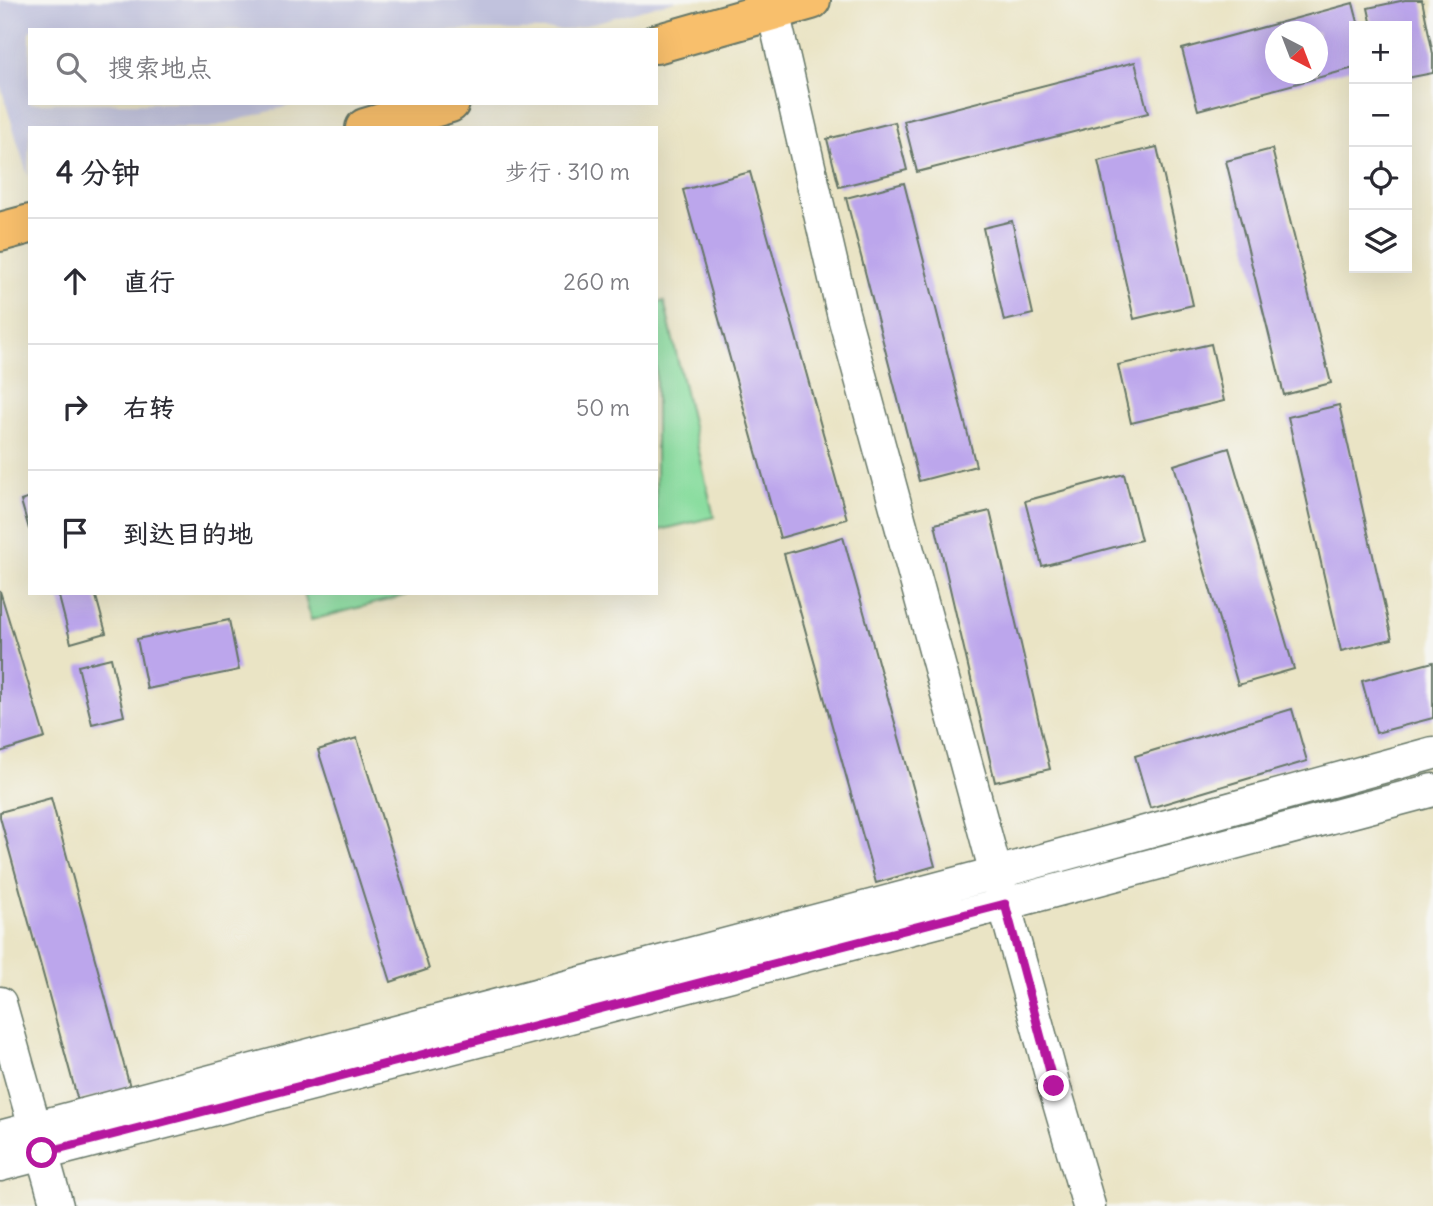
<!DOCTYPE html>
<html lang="zh">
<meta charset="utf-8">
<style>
body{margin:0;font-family:Delius,"LXGW WenKai TC",sans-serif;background:#f7f7f7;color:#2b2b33}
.controls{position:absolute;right:21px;top:21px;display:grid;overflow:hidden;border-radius:0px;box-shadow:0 7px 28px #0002}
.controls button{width:63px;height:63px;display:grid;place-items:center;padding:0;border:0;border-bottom:2px solid #e1e1e2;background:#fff;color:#2b2b33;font:35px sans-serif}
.compass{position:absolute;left:1265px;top:21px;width:63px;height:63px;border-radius:50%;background:#fff;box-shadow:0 7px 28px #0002;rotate:138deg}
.stop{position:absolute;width:21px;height:21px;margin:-16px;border:5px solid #b5179e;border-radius:50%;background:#fff}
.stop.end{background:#b5179e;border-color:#fff;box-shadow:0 2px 7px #0008}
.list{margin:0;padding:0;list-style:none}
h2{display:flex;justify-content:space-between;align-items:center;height:91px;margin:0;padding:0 28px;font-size:30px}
h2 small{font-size:23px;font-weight:400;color:#7c7c81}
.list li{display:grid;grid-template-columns:46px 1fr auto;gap:21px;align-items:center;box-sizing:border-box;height:126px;padding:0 28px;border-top:2px solid #e1e1e2}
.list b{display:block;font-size:26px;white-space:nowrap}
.list em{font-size:23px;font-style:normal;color:#7c7c81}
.icon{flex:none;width:38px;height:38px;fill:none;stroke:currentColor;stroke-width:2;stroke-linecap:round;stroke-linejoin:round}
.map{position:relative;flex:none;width:1433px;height:1206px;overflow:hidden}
.search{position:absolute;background:#fff;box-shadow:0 7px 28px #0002;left:28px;top:28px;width:630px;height:77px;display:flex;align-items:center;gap:18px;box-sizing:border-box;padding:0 24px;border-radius:0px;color:#7c7c81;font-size:26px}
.panel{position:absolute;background:#fff;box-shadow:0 7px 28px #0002;left:28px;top:126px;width:630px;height:469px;border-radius:0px}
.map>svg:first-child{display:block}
</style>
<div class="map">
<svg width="1433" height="1206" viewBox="0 0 1433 1206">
<rect width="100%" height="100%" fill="#f6f6f2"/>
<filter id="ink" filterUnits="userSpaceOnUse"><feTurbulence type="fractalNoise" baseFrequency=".0143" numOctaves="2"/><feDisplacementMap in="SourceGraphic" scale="14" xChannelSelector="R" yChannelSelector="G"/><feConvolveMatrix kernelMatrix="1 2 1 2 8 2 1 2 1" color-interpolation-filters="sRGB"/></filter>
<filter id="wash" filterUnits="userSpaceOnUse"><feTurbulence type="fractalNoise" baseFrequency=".00686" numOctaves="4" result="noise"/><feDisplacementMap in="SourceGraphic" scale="28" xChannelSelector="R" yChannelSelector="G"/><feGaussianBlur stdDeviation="1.57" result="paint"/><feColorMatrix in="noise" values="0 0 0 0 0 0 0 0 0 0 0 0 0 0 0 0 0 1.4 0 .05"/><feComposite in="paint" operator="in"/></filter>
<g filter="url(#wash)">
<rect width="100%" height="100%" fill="#eae4c5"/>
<path fill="#c1c2dd" d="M0 0H677L568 30H30V103H299L209 128H30L28 177 0 84Z"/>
<path fill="#89dd9f" stroke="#548d6a" stroke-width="2" d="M664 301 714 517 656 531V303Z
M304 593H415L311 620Z"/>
<g id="blocks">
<path fill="#bca6ec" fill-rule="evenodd" d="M1405 0H1422L1433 54V73L1407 78V26H1372L1368 8Z
M1353 3 1359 26H1354V68L1198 110 1182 49ZM1276 32H1318V74H1276Z
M1135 62 1148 113 917 172 904 121Z
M895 122 907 170 839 187 827 139Z
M1157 147 1193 305 1134 319 1098 161Z
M1272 149 1331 383 1284 395 1226 161Z
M750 172 847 519 780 538 683 190Z
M904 183 976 466 919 481 846 198Z
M1012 221 1033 314 1004 321 983 228Z
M1211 344 1224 401 1131 423 1118 365Z
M1339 405 1392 639 1341 651 1288 417Z
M1229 448 1294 669 1238 685 1174 465Z
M1124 474 1141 540 1042 566 1025 501Z
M30 498V529H29L21 501Z
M990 511 1050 769 995 782 935 524Z
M843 537 935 866 876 883 784 554Z
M0 591 45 738 0 752Z
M58 593H95L106 633 71 643Z
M229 620 239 670 147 689 137 639Z
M111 658 124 716 92 724 78 666Z
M1433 662V718L1376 733 1362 681Z
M1292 709 1307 761 1150 808 1135 756Z
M357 738 429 969 391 982 318 750Z
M51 798 130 1087 78 1101 0 817V812Z"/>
</g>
</g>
<g filter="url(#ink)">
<use href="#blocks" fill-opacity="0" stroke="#667767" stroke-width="2"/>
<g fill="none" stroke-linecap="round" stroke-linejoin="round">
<g stroke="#667767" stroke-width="35">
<path id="minor" d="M773 11 843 313 1054 1086 1089 1206
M0 1003 57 1206
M0 1137 996 873 1433 753
M0 1165 1005 904 1433 790"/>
</g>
<g stroke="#667767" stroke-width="42">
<path id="major" d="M656 44 811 0
M365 128 450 103
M0 232 30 224"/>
</g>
<use href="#minor" stroke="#fff" stroke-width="32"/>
<use href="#major" stroke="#f8bf6c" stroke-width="38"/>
</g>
</g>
<g fill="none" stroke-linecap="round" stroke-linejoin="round" filter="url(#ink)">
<path stroke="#b5179e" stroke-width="9" d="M42 1153 1005 904 1054 1086"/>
</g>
</svg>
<div class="controls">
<button>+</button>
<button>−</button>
<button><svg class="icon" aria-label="locate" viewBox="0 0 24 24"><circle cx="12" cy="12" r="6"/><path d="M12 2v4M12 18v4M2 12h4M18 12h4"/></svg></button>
<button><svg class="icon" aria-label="layers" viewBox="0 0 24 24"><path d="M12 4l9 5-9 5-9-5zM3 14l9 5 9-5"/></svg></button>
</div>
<svg class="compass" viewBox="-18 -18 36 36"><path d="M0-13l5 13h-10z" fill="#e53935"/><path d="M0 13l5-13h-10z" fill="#7c7c81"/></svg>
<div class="stop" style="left:42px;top:1153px"></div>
<div class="stop end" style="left:1054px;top:1086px"></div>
<div class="search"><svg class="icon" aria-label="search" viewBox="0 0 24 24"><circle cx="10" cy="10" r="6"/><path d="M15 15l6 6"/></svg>搜索地点</div>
<section class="panel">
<h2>4 分钟<small>步行 · 310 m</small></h2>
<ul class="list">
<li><svg class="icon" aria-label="ahead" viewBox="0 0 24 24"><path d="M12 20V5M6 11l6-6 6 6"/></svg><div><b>直行</b></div><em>260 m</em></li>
<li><svg class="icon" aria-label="right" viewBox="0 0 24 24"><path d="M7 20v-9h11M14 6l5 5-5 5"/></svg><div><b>右转</b></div><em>50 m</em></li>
<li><svg class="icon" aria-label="arrive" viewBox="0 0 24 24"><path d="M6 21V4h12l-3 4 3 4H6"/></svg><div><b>到达目的地</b></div></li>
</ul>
</section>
</div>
